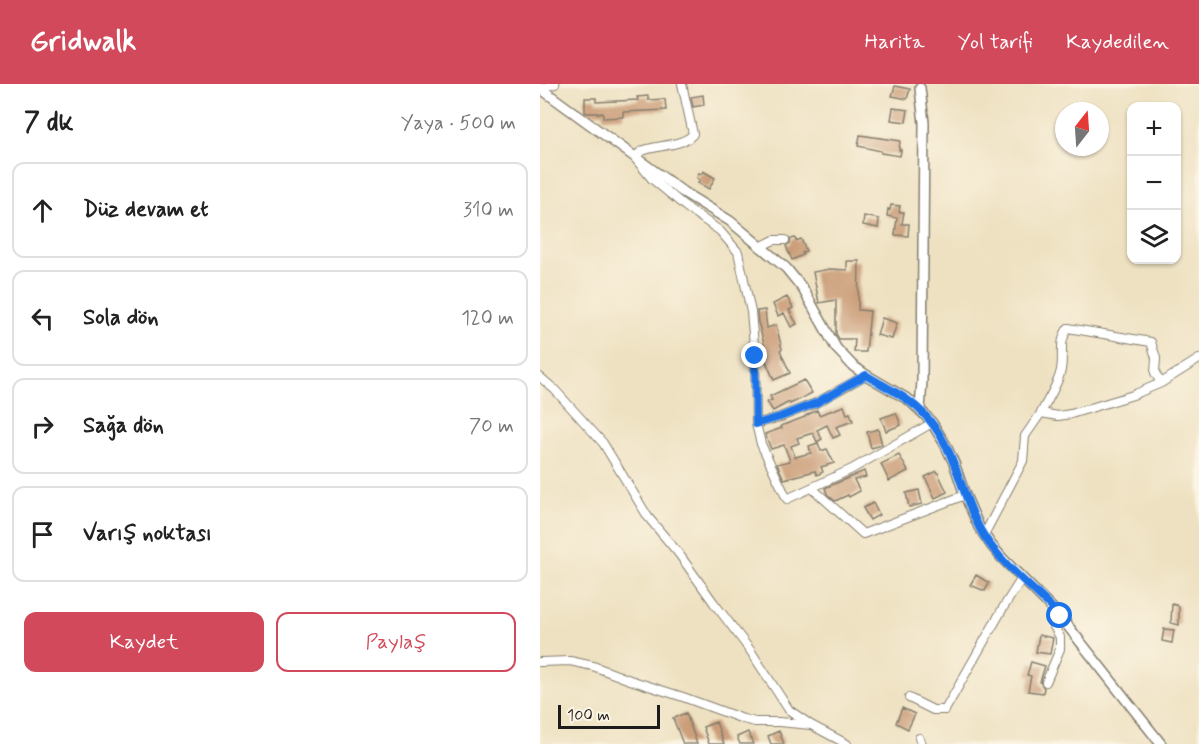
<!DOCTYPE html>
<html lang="tr">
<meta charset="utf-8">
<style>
body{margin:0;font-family:Mynerve,sans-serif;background:#f6f6f6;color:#222}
.controls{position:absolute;right:18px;top:18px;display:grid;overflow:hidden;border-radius:12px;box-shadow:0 2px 4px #0004}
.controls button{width:54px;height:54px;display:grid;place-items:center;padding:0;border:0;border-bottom:2px solid #e0e0e0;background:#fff;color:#222;font:30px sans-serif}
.compass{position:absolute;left:515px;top:18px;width:54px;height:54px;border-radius:50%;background:#fff;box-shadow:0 2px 4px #0004;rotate:17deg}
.scale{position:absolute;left:18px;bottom:15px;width:102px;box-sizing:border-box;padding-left:6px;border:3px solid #1c1c1c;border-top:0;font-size:16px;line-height:21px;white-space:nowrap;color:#1c1c1c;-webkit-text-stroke:4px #fcf5e5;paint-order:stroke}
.stop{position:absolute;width:18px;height:18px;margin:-14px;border:4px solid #1a73e8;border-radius:50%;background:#fff}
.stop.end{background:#1a73e8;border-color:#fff;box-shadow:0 2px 6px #0008}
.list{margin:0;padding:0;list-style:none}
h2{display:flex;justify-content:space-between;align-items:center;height:78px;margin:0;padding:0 24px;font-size:26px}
h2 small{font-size:20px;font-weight:400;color:#767676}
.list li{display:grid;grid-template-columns:39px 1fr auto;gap:18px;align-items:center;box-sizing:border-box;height:96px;margin:0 12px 12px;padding:0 12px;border:2px solid #e0e0e0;border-radius:12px}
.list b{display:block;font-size:22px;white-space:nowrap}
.list em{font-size:20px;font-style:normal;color:#767676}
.actions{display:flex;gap:12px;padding:18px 24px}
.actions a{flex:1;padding:14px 0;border:2px solid #d1495b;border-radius:12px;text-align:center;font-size:21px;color:#d1495b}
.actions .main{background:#d1495b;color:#fff}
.icon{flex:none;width:33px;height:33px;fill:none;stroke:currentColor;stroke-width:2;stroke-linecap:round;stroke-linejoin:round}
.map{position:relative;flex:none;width:659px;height:660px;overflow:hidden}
header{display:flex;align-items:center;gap:36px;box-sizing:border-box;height:84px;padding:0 30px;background:#d1495b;color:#fff}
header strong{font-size:28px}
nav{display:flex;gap:33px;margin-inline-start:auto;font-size:21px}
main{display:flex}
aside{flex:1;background:#fff}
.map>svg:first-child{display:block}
</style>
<header>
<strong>Gridwalk</strong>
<nav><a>Harita</a><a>Yol tarifi</a><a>Kaydedilen</a></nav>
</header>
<main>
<aside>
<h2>7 dk<small>Yaya · 500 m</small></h2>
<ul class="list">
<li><svg class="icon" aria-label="ahead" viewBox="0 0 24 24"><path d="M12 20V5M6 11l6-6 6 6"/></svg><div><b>Düz devam et</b></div><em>310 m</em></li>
<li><svg class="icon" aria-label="left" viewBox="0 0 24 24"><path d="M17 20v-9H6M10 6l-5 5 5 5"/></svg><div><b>Sola dön</b></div><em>120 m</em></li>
<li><svg class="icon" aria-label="right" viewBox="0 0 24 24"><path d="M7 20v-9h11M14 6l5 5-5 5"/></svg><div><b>Sağa dön</b></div><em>70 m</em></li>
<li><svg class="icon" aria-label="arrive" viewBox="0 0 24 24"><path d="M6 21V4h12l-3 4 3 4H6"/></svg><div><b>Varış noktası</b></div></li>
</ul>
<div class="actions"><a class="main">Kaydet</a><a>Paylaş</a></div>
</aside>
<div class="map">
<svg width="659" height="660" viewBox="0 0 659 660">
<rect width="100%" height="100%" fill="#fcf5e5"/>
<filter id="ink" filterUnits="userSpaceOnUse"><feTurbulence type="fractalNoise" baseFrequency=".0167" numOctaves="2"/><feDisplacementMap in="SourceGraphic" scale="12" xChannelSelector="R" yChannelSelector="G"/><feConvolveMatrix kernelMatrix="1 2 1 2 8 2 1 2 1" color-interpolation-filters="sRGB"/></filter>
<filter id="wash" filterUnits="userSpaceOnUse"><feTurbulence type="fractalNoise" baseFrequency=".008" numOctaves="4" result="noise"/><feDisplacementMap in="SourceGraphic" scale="24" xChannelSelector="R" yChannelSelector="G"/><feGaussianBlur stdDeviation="1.35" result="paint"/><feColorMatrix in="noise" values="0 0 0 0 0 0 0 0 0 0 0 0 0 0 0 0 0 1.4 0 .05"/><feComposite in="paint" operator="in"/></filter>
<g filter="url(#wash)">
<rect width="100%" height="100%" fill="#eee1c1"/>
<g id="blocks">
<path fill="#cb9d78" d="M355 2 370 5 367 15 352 12Z
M163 11 164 21 153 23 151 13Z
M108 12V16L125 15 126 26 83 28V33L63 34V29H47L45 28V14H56V18L98 16 97 13Z
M353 24 368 26 366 38 351 36Z
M320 51 360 57 359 66H361L360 72 341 69V67L318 62Z
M163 87 175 94 169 105 158 99 160 96 157 94 159 89 162 90Z
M351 121 360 122 359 128H364L362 140H369L368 152 355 151 357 134 347 132 348 125 350 126Z
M324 132 339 135 338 144 323 141Z
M255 154 256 157 261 155 266 167 262 169 263 171 252 176 246 162 250 159 251 155Z
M307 177H319L318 226 330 227 326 268H314L315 255H299L296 250V216L279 219 273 188 290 185 307 186Z
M247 213 253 224 249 226 257 240 251 243 244 229 238 232 233 220Z
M225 226 227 244 236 241 242 265 240 266 250 289 234 296 225 275 228 273 218 238 217 227Z
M342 234 357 239 352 255 337 251Z
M264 296 272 309 250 320 249 318 233 327 227 318 232 316 230 312Z
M304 322 307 330 310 329 313 337 296 343 300 351 293 354 287 341 277 346 282 355 277 358 273 349 257 354 259 359 251 362 255 373 271 369 269 362 278 359 281 367 287 365 294 379 281 383 283 388 277 391 275 387 244 395 237 380 250 377 244 361 231 365 225 350 242 344 241 342 265 333V332L277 326 279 331Z
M356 329 361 341 346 347 341 334Z
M338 345 342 361 331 364 327 348Z
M359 371 368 387 349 397 341 380Z
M324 387 326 393 314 396 320 407 309 413 308 411 295 417 287 410 285 404Z
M397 387 407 408 395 414 385 393Z
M379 406 382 420 369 423 366 409Z
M333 419 339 431 330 436 323 424Z
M436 491 449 499 445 507 430 501Z
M632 520 639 522V541L631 539Z
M624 545 634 546 632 559 622 557Z
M499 551 513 554 510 570 496 568Z
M491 578 505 582 500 598 504 604 503 609 488 607 491 592 487 591Z
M362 624 375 630 368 645 356 639Z
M146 629 157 660H143L133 634Z
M176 638 184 660H169L163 643Z
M239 647 244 660H231L228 652Z
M208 648 213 660H200L197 653Z"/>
</g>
</g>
<g filter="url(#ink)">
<use href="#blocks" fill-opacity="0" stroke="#857e6e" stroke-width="1.5"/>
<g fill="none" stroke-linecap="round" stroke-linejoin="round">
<g stroke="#857e6e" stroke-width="10">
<path id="minor" d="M142 0 153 50C144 62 116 61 102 67 99 69 97 71 94 73L112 95 146 123 180 147 198 168 211 228 215 272 216 340 221 360 247 415 312 385 392 339
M0 4 15 0
M220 163 234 156H245
M0 293 15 306 63 359 108 433 139 470 174 519 210 566 249 626 271 641
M501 329C508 315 518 301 521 286 524 270 518 259 528 244L611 258 616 274 615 289 621 299
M216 340 240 333 276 319 326 291
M272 404 323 450 425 411
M444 451 483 377 485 352 501 329 518 332 531 330 593 311 621 299 659 275
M0 578 30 577 53 582 90 596 143 613 203 635 215 638H239L271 641 307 660
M506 598 520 565V553L513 541 510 521
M369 614 393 626H405L463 524 482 494
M379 654 382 660"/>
</g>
<g stroke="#857e6e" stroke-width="12">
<path id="tertiary" d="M0 4 143 108 190 137 246 184 263 205 296 264 313 282 326 291 369 316 385 331 392 339 405 360 414 379 425 411 439 443 451 461 462 474 520 532 621 660
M380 4 384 39 382 297 380 326"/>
</g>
<use href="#minor" stroke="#fff" stroke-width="8"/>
<use href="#tertiary" stroke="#fff" stroke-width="9"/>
</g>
</g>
<g fill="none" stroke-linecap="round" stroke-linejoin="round" filter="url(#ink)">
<path stroke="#1a73e8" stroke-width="8" d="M215 272 216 340 240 333 276 319 326 291C340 300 356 307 369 317 390 332 405 356 414 380 424 404 430 430 444 452 464 483 495 505 520 532"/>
</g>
</svg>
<div class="controls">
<button>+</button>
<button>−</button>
<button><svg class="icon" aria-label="layers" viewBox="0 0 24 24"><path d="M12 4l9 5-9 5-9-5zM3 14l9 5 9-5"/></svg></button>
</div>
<svg class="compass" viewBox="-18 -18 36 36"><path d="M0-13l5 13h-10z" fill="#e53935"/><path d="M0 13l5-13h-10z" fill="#767676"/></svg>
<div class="scale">100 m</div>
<div class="stop" style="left:520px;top:532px"></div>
<div class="stop end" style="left:215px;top:272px"></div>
</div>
</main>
